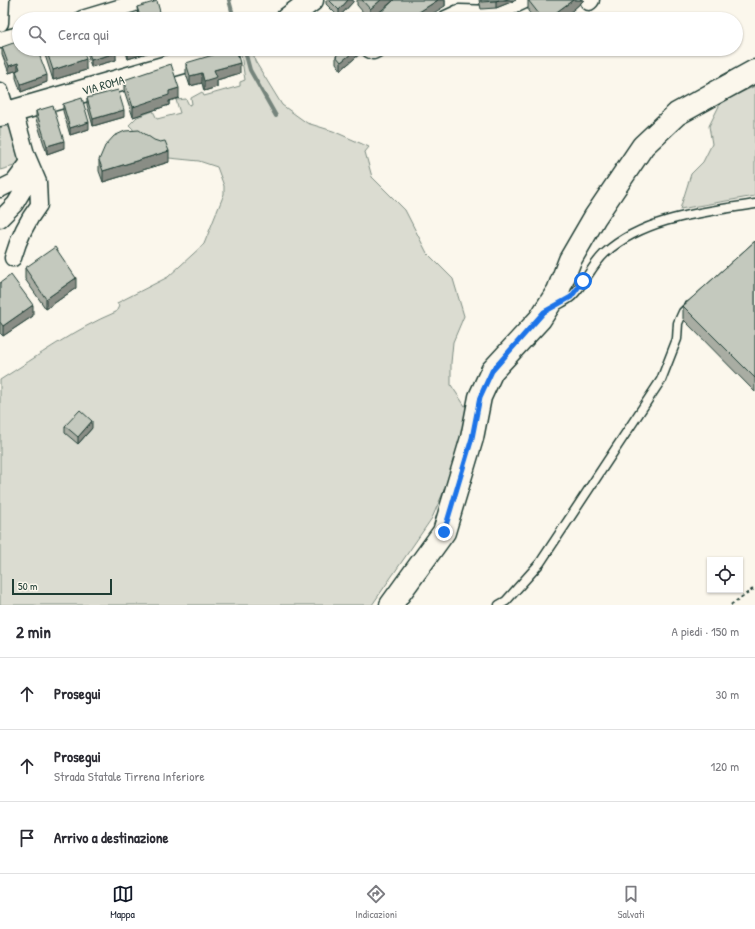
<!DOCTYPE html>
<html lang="it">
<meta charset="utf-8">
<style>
body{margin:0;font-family:"Patrick Hand",sans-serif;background:#f7f7f7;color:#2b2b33}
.controls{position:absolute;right:12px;bottom:12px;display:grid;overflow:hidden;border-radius:0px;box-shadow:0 1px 3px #0004}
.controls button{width:36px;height:36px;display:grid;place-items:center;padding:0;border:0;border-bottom:1px solid #e1e1e2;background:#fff;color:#2b2b33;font:20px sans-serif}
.scale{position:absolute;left:12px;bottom:10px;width:100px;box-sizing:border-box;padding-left:4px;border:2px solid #1f3d34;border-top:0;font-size:11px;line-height:14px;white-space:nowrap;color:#1f3d34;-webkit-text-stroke:3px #fbf7ec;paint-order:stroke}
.stop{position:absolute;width:12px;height:12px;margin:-9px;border:3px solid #1a73e8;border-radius:50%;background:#fff}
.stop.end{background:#1a73e8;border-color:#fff;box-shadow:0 1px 4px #0008}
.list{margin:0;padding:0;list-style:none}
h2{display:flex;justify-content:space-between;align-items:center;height:52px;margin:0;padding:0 16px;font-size:17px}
h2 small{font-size:13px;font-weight:400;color:#7c7c81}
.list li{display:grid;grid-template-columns:26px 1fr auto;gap:12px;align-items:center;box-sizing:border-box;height:72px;padding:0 16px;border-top:1px solid #e1e1e2}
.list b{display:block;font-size:15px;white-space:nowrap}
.list p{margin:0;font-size:13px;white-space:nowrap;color:#7c7c81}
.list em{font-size:13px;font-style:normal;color:#7c7c81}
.icon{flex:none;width:22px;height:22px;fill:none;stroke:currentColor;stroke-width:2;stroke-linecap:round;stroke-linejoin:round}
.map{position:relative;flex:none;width:755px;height:605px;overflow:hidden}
.search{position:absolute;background:#fff;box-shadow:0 1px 3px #0004;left:12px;right:12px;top:12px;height:44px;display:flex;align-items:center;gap:10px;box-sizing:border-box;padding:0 14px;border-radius:22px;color:#7c7c81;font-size:15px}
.sheet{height:268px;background:#fff}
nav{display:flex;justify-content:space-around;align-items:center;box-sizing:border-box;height:56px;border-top:1px solid #e1e1e2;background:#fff;font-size:11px;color:#7c7c81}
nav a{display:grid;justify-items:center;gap:2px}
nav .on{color:#111827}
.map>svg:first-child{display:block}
</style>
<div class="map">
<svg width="755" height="605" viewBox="0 0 755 605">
<rect width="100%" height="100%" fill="#fbf7ec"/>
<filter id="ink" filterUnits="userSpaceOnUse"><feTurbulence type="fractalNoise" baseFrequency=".025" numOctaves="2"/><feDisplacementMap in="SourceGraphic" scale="8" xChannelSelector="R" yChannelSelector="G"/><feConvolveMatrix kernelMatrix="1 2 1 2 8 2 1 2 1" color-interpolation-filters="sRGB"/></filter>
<g filter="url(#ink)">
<path fill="#dbdcd1" stroke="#7d8c82" d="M253 51 255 61 282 105 307 123 333 131 369 147 365 152 372 177 405 210 427 253 453 279 464 316 453 342 451 363V385L467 409 457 450 446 486 432 518 372 605H0V380C38 356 75 329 116 312L119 306 117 303 168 277 204 244 224 194V186L217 167 199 161 169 158 133 140V129L129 125 137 117 153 111 157 119 180 113 176 100 186 99 189 105 192 104 191 98 202 92 204 96 240 86V82L245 80 241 54Z
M755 86V196L680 209 691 174 703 162 712 144 709 126 721 102Z
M6 125C15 131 22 155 18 165L0 170V126Z"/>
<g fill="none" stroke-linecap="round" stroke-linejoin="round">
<path stroke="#74847b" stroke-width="4" d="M229 0 234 19
M246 55 250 70 276 116"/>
<g stroke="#1f3d34" stroke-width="11">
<path id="lane" d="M556 306C561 303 568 300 572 296 585 283 592 265 605 253 645 217 705 212 755 204
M499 605 506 601 540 563 661 380 677 339 678 323 683 312 689 306"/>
</g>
<g stroke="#1f3d34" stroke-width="19">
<path id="street" d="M589 2 591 0
M82 19 145 0
M446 19 459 13 495 14 525 0
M0 23 1 0
M0 40 19 35
M369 49 373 51 377 49
M0 91 7 113
M0 189 14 182 29 162
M0 219 15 204 34 172
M13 258C19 237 26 222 39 205L38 182 26 154 14 111"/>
</g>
<g stroke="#1f3d34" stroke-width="25">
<path id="secondary" d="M287 19 312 0
M0 115 229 49"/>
</g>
<g stroke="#1f3d34" stroke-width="25">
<path id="primary" d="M391 605 444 532 472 438 480 397 492 371 540 319 558 291 570 260 595 217 643 146 677 114 755 71"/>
</g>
<path stroke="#1f3d34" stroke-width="2.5" stroke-dasharray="3 3" stroke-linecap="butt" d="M731 605 755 588"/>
<use href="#lane" stroke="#fbf7ec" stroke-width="8"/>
<use href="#street" stroke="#fbf7ec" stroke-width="16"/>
<use href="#secondary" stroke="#fbf7ec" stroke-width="22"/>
<use href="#primary" stroke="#fbf7ec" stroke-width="22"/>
</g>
<path fill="#a9ada3" stroke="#1f3d34" d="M326 0H353V2L339 17 326 4Z
M357 0H445V6L391 2 371 19H369L357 5Z
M479 0H516L496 8 481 9Z
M528 0H584L573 10 561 19H535L528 11Z
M137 7 162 19H138Z
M2 47 47 82 21 92 16 78V71L18 70 9 73 2 54Z
M45 49H83L86 70 53 80 45 55Z
M86 49H115L116 60 91 67Z
M125 49H159L128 59Z
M362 49V52L341 70 336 63V56Z
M186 63 240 73 217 80V87L204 91 202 83 190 86 186 74Z
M124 80 179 98 169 101V105L133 117 124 90Z
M87 98 124 117 93 126 87 105Z
M63 104 89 129 70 135 63 111Z
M36 111 64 148 47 154 36 119Z
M99 160 169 162 103 182 99 171Z
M755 241V392L683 319V306Z
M25 268 76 288 46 309 25 279Z
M0 283 33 316 3 336 0 333Z
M65 426 92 428 78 444 65 433Z"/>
<path fill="#898d85" stroke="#1f3d34" d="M348 0H353V2L339 17V10Z
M381 0H394L371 19H370V9Z
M438 0H445V6L424 19H408Z
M499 0H516L496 8V1Z
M573 0H584L573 10 561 19H547Z
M128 49H159L128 59Z
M357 49H362V52L341 70V62Z
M116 53V60L91 67V60Z
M86 59V70L53 80V70Z
M18 63V70L9 73V66Z
M240 63V73L217 80V87L204 91V81L214 70Z
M202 73V83L190 86V76Z
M47 75V82L21 92V84Z
M179 88V98L169 101V105L133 117V107L169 91Z
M124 110V117L93 126V119Z
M89 122V129L70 135V128Z
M64 141V148L47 154V146Z
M169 151V162L103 182V171Z
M76 278V288L46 309V299Z
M33 305V316L3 336V326Z
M92 421V428L78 444V437Z"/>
<path fill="#c4c9be" stroke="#1f3d34" d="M329 0H348L339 10Z
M362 0H381L370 9Z
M394 0H438L408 19H374Z
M481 0H499L496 1 481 2Z
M528 0H573L547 19H543Z
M157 1 162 19H141L137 7Z
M19 41V49H37L47 75 21 84 16 71 20 69 18 63 9 66 2 47Z
M46 49H83L86 59 53 70Z
M88 49H115L116 53 91 60Z
M233 49H236L240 63 214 70 217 77 204 81 202 73 190 76 186 63Z
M344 49H357L341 62 336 56Z
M171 64 179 88 169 91V95L133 107 124 80Z
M118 90 124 110 93 119 87 98Z
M82 98 89 122 70 128 63 104Z
M53 106 64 141 47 146 36 111Z
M139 130 154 140 160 142 165 141 169 151 103 171 99 160 105 146 114 136 125 131Z
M755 241V378L683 306Z
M55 247 76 278 46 299 25 268Z
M11 275 33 305 3 326 0 322V283Z
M80 410 92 421 78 437 65 426Z"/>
</g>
<g fill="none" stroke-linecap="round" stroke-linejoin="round" filter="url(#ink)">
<path stroke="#1a73e8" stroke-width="5" d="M444 532 472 438 480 397 492 371 544 312 571 297 583 281"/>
</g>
<g text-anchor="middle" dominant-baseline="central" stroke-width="3" stroke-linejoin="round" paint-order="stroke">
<g font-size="12" fill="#1f3d34" stroke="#fbf7ec">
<text transform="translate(103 85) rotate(-16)">VIA ROMA</text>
</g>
</g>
</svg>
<div class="controls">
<button><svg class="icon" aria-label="locate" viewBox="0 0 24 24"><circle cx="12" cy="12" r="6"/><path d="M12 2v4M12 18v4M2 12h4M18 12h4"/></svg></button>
</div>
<div class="scale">50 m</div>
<div class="stop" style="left:583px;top:281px"></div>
<div class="stop end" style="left:444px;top:532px"></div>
<div class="search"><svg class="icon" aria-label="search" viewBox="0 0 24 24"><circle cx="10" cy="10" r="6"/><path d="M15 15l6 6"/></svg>Cerca qui</div>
</div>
<section class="sheet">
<h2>2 min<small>A piedi · 150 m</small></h2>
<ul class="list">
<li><svg class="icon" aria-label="ahead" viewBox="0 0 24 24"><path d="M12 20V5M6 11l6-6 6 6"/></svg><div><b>Prosegui</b></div><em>30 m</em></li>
<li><svg class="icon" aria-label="ahead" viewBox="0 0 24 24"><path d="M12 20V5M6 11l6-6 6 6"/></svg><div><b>Prosegui</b><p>Strada Statale Tirrena Inferiore</p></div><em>120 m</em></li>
<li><svg class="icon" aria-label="arrive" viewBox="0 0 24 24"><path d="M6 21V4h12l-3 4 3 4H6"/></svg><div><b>Arrivo a destinazione</b></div></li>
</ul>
</section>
<nav>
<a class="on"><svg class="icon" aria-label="map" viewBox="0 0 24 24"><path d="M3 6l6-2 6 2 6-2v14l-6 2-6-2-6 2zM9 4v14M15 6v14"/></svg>Mappa</a>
<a><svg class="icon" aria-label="directions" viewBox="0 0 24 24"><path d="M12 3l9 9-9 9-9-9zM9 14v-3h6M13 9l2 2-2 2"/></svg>Indicazioni</a>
<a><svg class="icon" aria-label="saved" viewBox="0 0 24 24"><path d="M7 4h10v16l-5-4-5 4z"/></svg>Salvati</a>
</nav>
